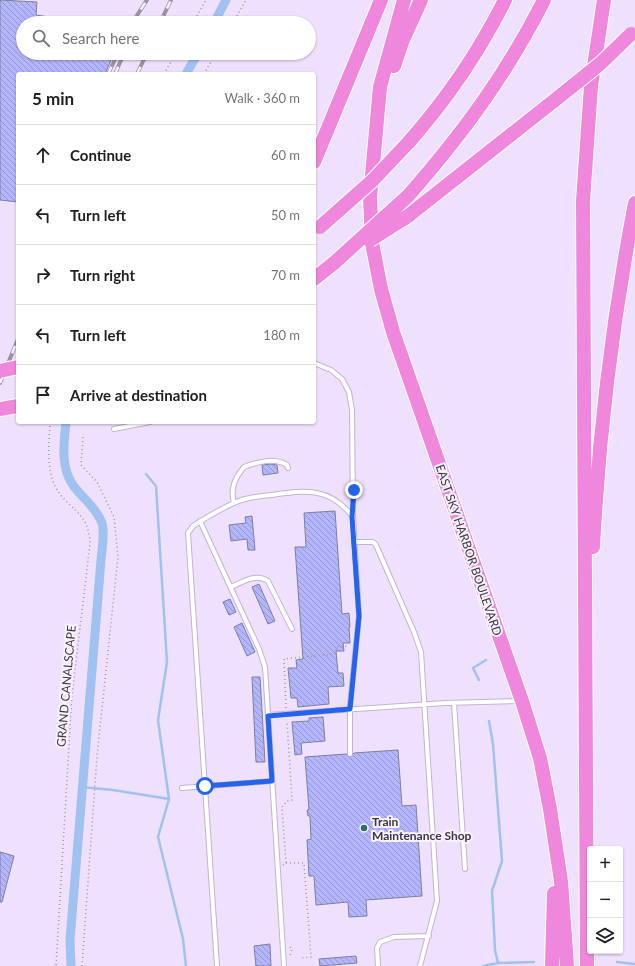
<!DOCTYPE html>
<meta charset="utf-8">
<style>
body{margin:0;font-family:Lato,sans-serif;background:#f6f6f6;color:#202124}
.controls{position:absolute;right:12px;bottom:12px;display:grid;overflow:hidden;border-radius:4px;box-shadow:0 1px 3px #0004}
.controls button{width:36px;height:36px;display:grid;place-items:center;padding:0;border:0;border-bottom:1px solid #e0e0e0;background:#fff;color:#202124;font:20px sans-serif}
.stop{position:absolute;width:12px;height:12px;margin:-9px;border:3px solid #2563eb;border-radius:50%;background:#fff}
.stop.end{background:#2563eb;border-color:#fff;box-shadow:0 1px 4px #0008}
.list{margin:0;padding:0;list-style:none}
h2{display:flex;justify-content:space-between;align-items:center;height:52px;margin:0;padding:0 16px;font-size:17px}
h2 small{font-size:13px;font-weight:400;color:#757577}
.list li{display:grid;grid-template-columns:26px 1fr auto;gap:12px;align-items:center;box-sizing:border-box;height:60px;padding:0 16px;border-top:1px solid #e0e0e0}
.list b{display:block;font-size:15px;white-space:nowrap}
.list em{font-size:13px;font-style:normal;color:#757577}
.icon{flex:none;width:22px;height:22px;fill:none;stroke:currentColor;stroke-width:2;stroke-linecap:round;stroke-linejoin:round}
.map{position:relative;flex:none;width:635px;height:966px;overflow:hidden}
.search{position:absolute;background:#fff;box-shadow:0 1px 3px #0004;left:16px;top:16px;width:300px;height:44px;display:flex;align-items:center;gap:10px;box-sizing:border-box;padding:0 14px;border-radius:22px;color:#757577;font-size:15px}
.panel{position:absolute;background:#fff;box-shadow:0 1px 3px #0004;left:16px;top:72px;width:300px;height:352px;border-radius:4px}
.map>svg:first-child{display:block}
</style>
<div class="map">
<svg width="635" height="966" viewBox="0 0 635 966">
<defs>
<pattern id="building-back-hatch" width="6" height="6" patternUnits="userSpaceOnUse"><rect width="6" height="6" fill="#b4b6fd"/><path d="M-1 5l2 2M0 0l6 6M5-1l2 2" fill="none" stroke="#9395ce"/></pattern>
</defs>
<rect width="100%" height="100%" fill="#efe1fd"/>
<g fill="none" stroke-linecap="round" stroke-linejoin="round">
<path stroke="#a1c1f0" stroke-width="2.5" d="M146 474 156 486 167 662 158 720 169 799 158 837 183 939 186 966
M479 680 473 668 486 660
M489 721 493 744 502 861 492 891 495 950 498 963
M81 787 113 790 169 799
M617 962 635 964
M483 966 498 963 534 962"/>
<path stroke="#a1c1f0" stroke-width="9" d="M214 23 226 0
M186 74 198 53
M66 422C64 442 60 467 73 485 82 498 96 507 102 523 105 533 102 549 101 560L70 940 71 966"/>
</g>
<path fill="url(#building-back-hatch)" stroke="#7e7f99" d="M0 0 37 2 36 15 62 19V23H23V53H114L105 74H18V202L0 200Z
M272 464 277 465 278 473 263 475 262 465Z
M335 511 342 614 349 613 350 627H349L350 643H343L344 651H336L338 673H343L344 686 328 687 329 704 298 707 297 698H291L288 668H297L296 660 303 659 295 547H306L304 513Z
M252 516 255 550H248L247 539 231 541 229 525 246 523 245 517Z
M259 584 275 621 268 624 252 587Z
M230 599 236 612 229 615 223 602Z
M242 623 255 652 247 656 234 627Z
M252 677H260L265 762H256Z
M323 717 325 741 301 743 302 754 295 755 292 722 309 721V718Z
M398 750 402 806 416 805 422 896 366 900 367 916 349 917 348 902 316 905 314 876H309L307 840 311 839 310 816H308L307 810H309L305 757 346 754 350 757 354 753Z
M0 852 14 856 2 902H0Z
M270 944 271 966H256L254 946Z
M356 956 357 963 320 966 319 959Z"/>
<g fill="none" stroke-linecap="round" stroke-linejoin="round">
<g stroke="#c2b4cf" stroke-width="6">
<path id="service" d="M314 363 331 370 342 379 349 392 352 410 353 517 359 616 350 705V754
M114 429 150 422
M234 503C230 488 235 478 244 467 258 462 274 457 287 465L288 468
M200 521 259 649 265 667 284 966
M354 542H373L376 545 414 632 421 652 437 901 420 966
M231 587C243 582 255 573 268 581L292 629
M454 703 465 869
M268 715 445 703 519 701
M182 788 272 781
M217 966 188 533 193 526C207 517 223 507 239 501 249 497 261 496 272 495 306 490 330 487 353 517
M378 966 377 948 380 942 394 937 429 936"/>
</g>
<g stroke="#fff" stroke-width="16">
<path id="motorway" d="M404 0 380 87 370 197 372 243 381 289 393 332 522 701 540 758 550 809 561 881 567 966
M394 66 402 42 421 0
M408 143C446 100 479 52 505 0
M314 162 381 0
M408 196C463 133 506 75 544 0
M408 216 560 96
M314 279 334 263
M0 409 18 406
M593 547C599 431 613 317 635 203
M552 966 554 893
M587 966 583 201 591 86 604 0"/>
</g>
<path stroke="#9e94a8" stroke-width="1.5" stroke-dasharray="1 3" stroke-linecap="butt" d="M193 23 206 0
M233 23 246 0
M164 74 176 53
M204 74 216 53
M50 422C49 443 46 466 55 486 68 511 89 510 90 544L72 695 56 966
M286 708 284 659 335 654 337 647 349 646
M286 863H304L311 957 301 958
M283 865 286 863 282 807 287 801 292 800 287 721
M290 947 292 949 290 956
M82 966 97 756 118 557 114 517 97 482 81 465 83 437"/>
<use href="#service" stroke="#fff" stroke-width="4"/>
<use href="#motorway" stroke="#ef87dc" stroke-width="14"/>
<g stroke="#9b91a5" stroke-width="4">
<path id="rail" d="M132 23 147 0
M160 23 171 0
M108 74 118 53
M115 74 124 53
M137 74 147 53
M0 383 18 339"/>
</g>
<use href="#rail" stroke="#f8f2fd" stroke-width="2.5" stroke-dasharray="8" stroke-linecap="butt"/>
<g stroke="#fff" stroke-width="16" stroke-linecap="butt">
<path id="motorway-bridge" d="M560 96 601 63 631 34
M320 227 372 181 408 143
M370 240 408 216
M334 263 408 196
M0 371 18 367"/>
</g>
<use href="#motorway-bridge" stroke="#ef87dc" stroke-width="14"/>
</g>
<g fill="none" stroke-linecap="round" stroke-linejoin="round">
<path stroke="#2563eb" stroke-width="5" d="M205 786 272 781 268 716 350 709 359 616 352 517 354 490"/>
</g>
<circle fill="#2c7166" stroke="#f8f2fd" stroke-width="1.5" cx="364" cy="828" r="4"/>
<g text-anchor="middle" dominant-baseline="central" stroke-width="4" stroke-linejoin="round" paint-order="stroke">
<g font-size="12" fill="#3a353f" stroke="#f8f2fd">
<text transform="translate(469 550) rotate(71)">EAST SKY HARBOR BOULEVARD</text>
<text transform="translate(66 686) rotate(-85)">GRAND CANALSCAPE</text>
</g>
<g font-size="12" font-weight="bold" fill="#3a353f" stroke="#f8f2fd" text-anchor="start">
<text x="372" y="821">Train<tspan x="372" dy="14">Maintenance Shop</tspan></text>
</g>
</g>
</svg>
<div class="controls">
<button>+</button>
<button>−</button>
<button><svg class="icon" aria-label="layers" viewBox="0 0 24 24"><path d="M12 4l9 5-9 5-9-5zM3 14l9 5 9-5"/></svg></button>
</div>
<div class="stop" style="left:205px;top:786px"></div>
<div class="stop end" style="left:354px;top:490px"></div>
<div class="search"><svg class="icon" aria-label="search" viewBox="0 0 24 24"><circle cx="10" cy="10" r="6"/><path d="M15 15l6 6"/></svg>Search here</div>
<section class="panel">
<h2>5 min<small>Walk · 360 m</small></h2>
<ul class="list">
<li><svg class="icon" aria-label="ahead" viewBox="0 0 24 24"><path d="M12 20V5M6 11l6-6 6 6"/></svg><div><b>Continue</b></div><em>60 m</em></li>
<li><svg class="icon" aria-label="left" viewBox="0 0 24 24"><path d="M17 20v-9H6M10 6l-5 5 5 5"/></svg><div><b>Turn left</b></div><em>50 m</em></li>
<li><svg class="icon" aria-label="right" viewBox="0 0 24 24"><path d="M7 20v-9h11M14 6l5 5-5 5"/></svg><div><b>Turn right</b></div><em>70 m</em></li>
<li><svg class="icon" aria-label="left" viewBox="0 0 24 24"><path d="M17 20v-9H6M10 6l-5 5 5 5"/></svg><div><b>Turn left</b></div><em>180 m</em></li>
<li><svg class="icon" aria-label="arrive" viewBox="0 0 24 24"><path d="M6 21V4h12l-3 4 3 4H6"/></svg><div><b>Arrive at destination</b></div></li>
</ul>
</section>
</div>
